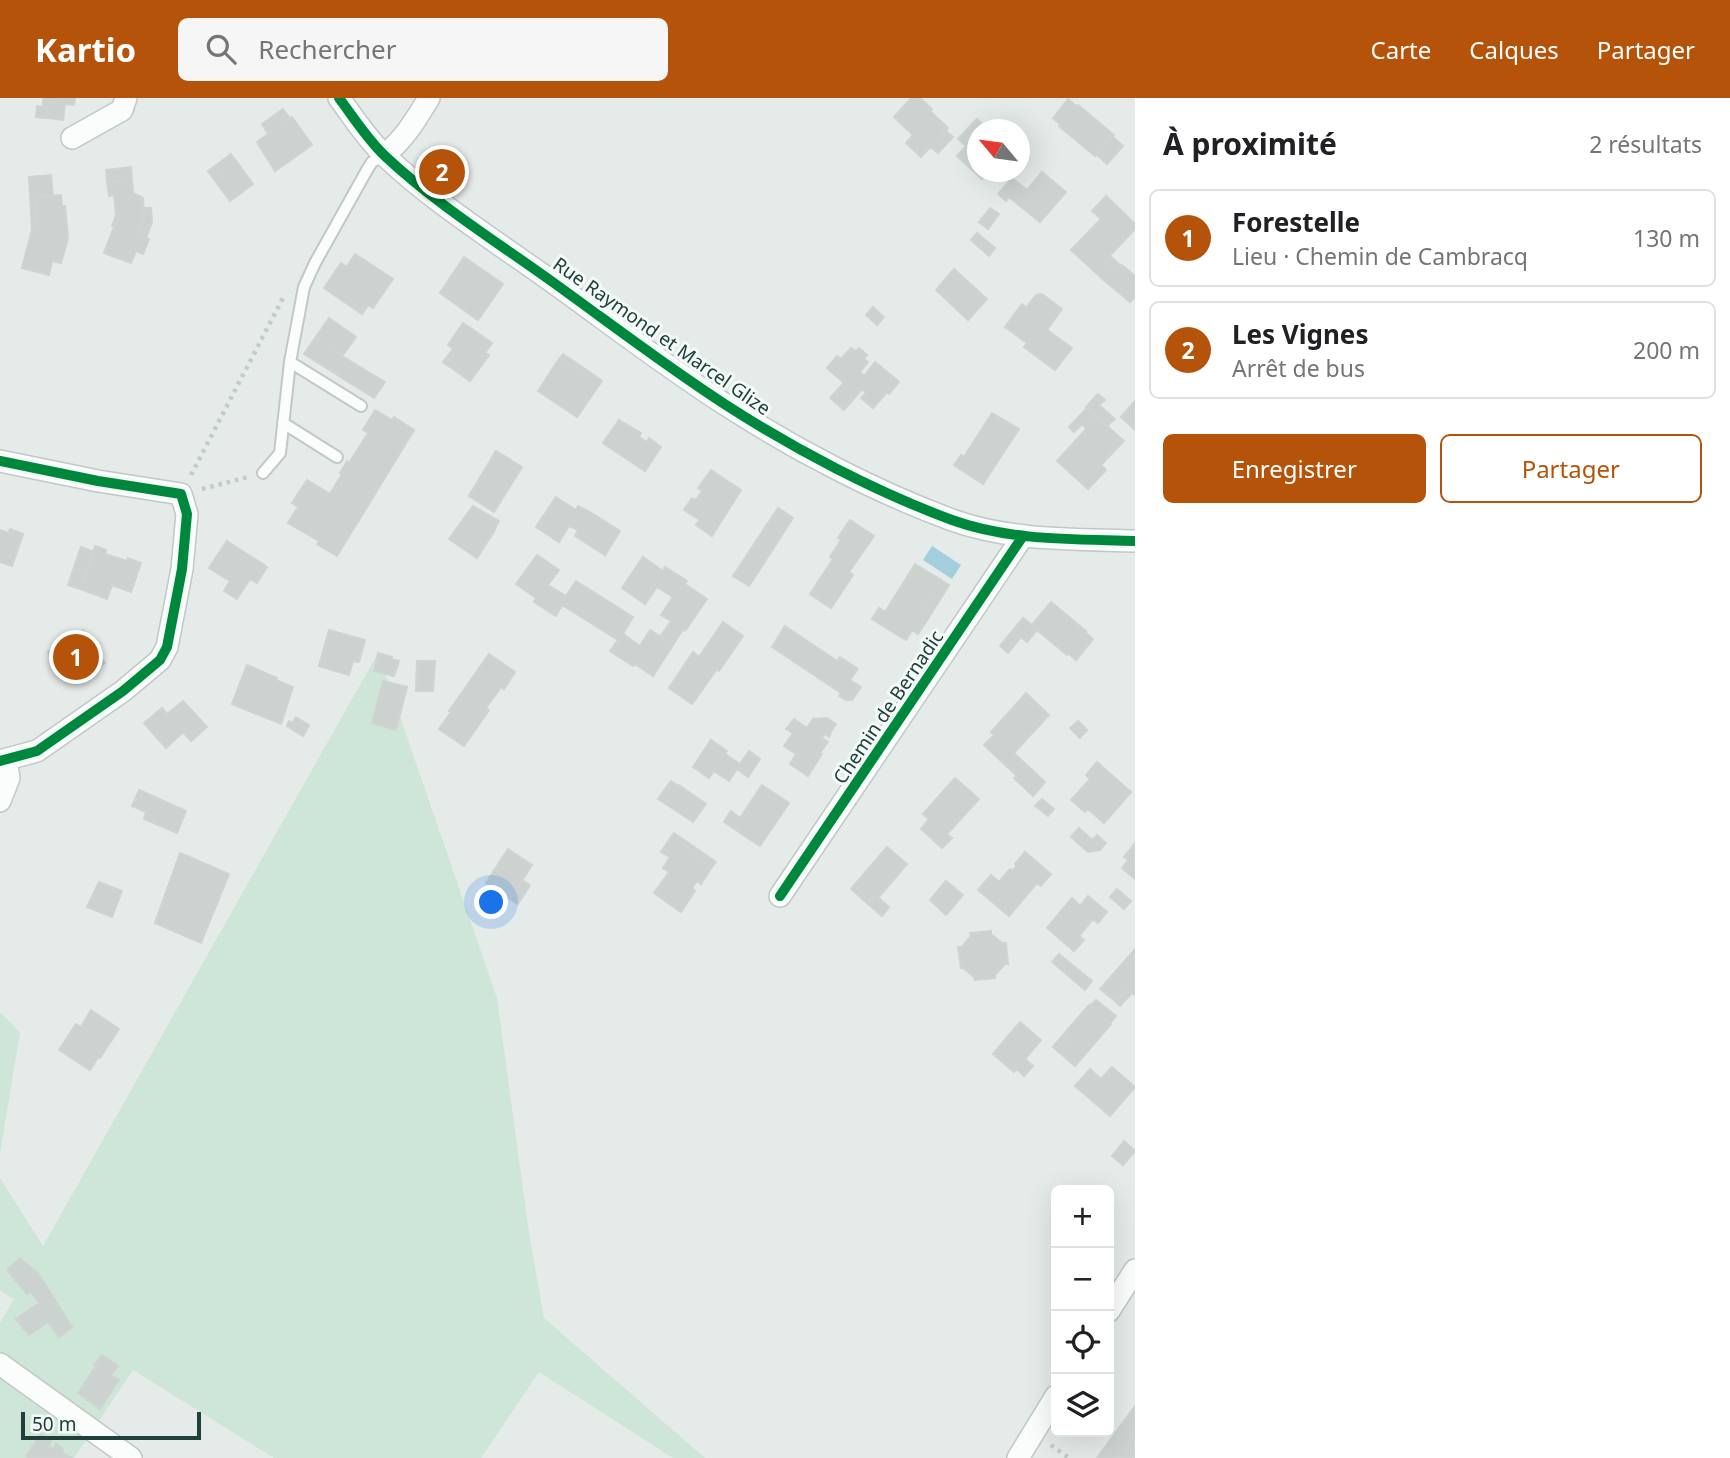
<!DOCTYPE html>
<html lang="fr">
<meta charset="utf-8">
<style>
body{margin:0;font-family:"Noto Sans",sans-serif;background:#f6f6f6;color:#202124}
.controls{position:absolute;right:21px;bottom:21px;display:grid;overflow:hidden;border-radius:10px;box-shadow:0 7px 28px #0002}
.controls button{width:63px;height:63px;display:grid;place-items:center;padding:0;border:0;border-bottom:2px solid #e0e0e0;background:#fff;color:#202124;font:35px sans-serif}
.compass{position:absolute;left:967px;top:21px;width:63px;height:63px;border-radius:50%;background:#fff;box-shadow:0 7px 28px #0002;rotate:299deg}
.scale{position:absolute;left:21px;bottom:18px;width:180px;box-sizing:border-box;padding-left:7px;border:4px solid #20403c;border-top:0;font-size:19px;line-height:24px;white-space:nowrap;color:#20403c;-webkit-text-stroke:5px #f3faf7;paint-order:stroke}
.you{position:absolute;left:492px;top:805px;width:24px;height:24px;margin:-18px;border:5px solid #fff;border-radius:50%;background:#1a73e8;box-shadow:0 0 0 10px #1a73e833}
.badge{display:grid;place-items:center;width:46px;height:46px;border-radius:50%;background:#b45309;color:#fff;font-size:23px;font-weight:700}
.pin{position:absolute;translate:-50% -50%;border:4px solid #fff;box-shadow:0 2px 7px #0006}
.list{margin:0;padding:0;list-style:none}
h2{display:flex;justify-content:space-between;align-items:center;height:91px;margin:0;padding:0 28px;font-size:30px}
h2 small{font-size:23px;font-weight:400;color:#757577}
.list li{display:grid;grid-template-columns:46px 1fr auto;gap:21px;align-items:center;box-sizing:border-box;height:98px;margin:0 14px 14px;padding:0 14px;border:2px solid #e0e0e0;border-radius:10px}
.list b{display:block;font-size:26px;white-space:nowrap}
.list p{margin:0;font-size:23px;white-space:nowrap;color:#757577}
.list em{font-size:23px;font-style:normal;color:#757577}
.actions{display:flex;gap:14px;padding:21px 28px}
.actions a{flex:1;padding:16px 0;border:2px solid #b45309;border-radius:10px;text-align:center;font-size:24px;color:#b45309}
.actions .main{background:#b45309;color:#fff}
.icon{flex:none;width:38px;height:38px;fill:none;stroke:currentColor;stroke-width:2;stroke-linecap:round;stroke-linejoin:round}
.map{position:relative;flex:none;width:1135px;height:1360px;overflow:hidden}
header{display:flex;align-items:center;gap:42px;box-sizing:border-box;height:98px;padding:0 35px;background:#b45309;color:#fff}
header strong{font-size:33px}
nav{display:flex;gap:38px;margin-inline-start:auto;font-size:24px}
.search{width:490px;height:63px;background:#f6f6f6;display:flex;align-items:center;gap:18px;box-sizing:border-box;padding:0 24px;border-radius:10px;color:#757577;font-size:26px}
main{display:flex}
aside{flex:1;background:#fff}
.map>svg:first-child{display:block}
</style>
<header>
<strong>Kartio</strong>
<div class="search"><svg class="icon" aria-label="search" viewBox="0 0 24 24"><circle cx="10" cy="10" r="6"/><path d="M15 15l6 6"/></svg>Rechercher</div>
<nav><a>Carte</a><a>Calques</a><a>Partager</a></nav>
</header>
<main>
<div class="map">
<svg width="1135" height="1360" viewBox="0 0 1135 1360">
<rect width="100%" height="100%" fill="#e5ebe9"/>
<path fill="#cde6d7" d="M378 555 497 900 529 1135 544 1220 705 1360H673L539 1274 481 1360H274L133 1272 74 1360H0V1225L14 1201 0 1193V1080L43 1148Z
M0 914 20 935 0 1056Z"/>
<path fill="#a2cedd" d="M932 448 961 467 952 481 923 462Z"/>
<path fill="#ccd2d0" stroke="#ced4d2" stroke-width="2" d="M44 0H75L74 7 43 4Z
M911 0H920L932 11 930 13 948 30 921 59 906 45 913 37 894 19Z
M1068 1 1076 8 1078 7 1114 37 1095 58 1059 28 1061 27 1053 20Z
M43 4 65 6 63 22 47 20 48 10 43 9Z
M37 8 48 10 47 20 36 19Z
M283 11 290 21 268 36 262 26Z
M292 19 312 47 275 73 257 44Z
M977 21 989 32H978V74H989L982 81 957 58 966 48 958 41Z
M946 33 953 39 938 55 931 49Z
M1112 38 1123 48 1107 66 1097 57Z
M231 56 253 86 237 98 215 68Z
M215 68 237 98 230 103 208 73Z
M131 69 132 82 107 84 106 72Z
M1042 74 1066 94 1040 124 1009 99 1006 103 998 96 1012 80 1027 92Z
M51 77 53 98 35 99 37 131H32L29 79Z
M132 82 133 95 143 100 144 119 138 136 149 141 143 156 136 153 131 165 104 155 114 129 112 128 116 117 114 97 109 98 107 84Z
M61 97 62 108H65L68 140 61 165 52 163 49 177 22 170 32 131H37L35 99Z
M1106 98 1135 126V131L1104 164 1115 175 1106 184 1071 152 1101 121 1092 113Z
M144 110H151L152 124 146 140 138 136 144 119Z
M990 110 999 116 988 131 979 124Z
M977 135 995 150 989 158 971 142Z
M355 156 393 181 373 210 368 207 362 216 324 190 341 165 347 169Z
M1110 158 1121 168 1115 175 1104 164Z
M464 159 503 186 478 222 440 195Z
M1122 167 1135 178V199L1130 204 1106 184Z
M954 171 987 201 968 222 936 192Z
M1042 196 1062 211 1047 232 1072 250 1055 272 1024 249 1027 245 1005 229 1022 206 1026 210 1036 197Z
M873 209 884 219 877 227 866 217Z
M329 220 356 239 342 258 316 239Z
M463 225 492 245 485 255 489 257 470 283 443 264 453 251 448 247Z
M316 239 342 258 385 284 374 300 304 256Z
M851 250 856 253 859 250 867 257 864 261 868 264 860 274 864 278 875 264 899 284 889 296 887 294 873 310 861 300 866 295 862 291 844 312 830 300 844 285 827 270 837 258 841 261Z
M563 256 588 273 585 278 559 261Z
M559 261 585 278 588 273 602 283 577 319 538 293Z
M1098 296 1105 302 1099 307 1115 321 1107 328 1086 309Z
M1135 303V332L1121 319Z
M1087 310 1097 319 1086 330 1082 326 1074 334 1069 329Z
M375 312 392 322 394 319 414 332 337 458 317 446 319 443 288 425 298 409 292 405 307 382 330 396 342 376 340 375 347 363 349 365 368 335 363 332Z
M992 315 1019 331 983 386 954 367 961 357 964 359Z
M1097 319 1124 343 1101 367 1106 372 1088 391 1057 363Z
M619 322 641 335 639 339 647 344 649 340 661 349 645 373 603 345Z
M496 353 522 369 494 414 469 398Z
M711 372 741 392 712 438 696 427 700 422 684 412 692 400 696 402 702 393 698 390Z
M556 399 576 412 578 408 590 414 620 433 605 457 575 438 578 432 569 428 559 444 536 429Z
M473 408 499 423 494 432H495L477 460 449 441Z
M778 410 793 420 749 488 733 478Z
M850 422 874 438 849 474 853 477 831 510 810 496 833 461 830 459 841 442 838 440Z
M10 431 23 436 12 468 0 464V432L8 435Z
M227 443 267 469 257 485 250 481 237 501 224 493 230 483 209 470Z
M95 448 106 452 105 456 127 463 128 460 141 465 131 494 112 487 107 501 80 491Z
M81 449 94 454 80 491 68 487Z
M537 457 559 472 548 487 566 498 576 483 633 519 623 536 640 548 650 532 673 547 653 578 635 566 633 568 610 553 618 542 562 507 556 518 534 504 536 500 516 486Z
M643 459 663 473 665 469 687 483 685 486 707 501 685 533 683 531 673 547 660 539 671 523 661 517 673 499 657 489 645 506 622 490Z
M915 466 941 482 921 514 929 519 918 536 912 532 906 542 872 521 879 510 885 514Z
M941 482 949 487 929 519 921 514Z
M1051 504 1086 533 1085 534 1093 541 1076 562 1068 555 1067 557 1037 532 1027 544 1021 539 1008 555 1000 548 1023 520 1032 527Z
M723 524 743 538 719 573 717 571 692 606 669 590 693 554 699 559Z
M785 528 837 563 840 559 858 571 850 582 861 589 852 602H846L839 598 841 595 772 549Z
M83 532 105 565 91 574 88 570 67 584 48 554Z
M329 532 365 542 359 564 353 563 349 577 319 568Z
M378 555 392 559 391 561 399 563 394 578 374 573Z
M489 556 515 574 504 591 501 589 486 610 489 612 464 648 439 631 451 614 449 613Z
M417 563H435L433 593H416Z
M247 567 277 580 276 582 293 589 281 626 232 606Z
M383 583 407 589 396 632 372 625Z
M1026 595 1049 617 1014 655 1045 684 1033 698 1014 680 1017 678 984 647 994 637 991 634Z
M183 603 207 629 191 643 183 634 166 650 144 625 162 610 167 616Z
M296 619 309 627 303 638 287 628 289 623 292 625Z
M827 620 836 626 829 637H830L829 639 825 636 822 640 828 644 820 655 822 656 808 678 790 666 796 656 784 648 793 635 786 631 794 621 807 630 813 621Z
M1078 623 1087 632 1080 640 1070 630Z
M711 642 727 653 725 656 740 666 749 653 760 661 748 679 737 671 729 683 714 673 709 680 693 669Z
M1097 664 1131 694 1104 725 1088 711 1085 714 1071 702 1090 681 1086 677Z
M955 680 979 701 947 736 952 740 942 750 921 731 929 721 923 716Z
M671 683 678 688 666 706 658 701Z
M679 687 706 706 693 724 666 706Z
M762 687 789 705 760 748 724 724 731 713 740 720Z
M139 692 186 713 177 735 144 721 146 714 132 708Z
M1042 701 1054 711 1048 718 1035 708Z
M1079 730 1092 742 1097 737 1106 745 1100 752 1088 754 1071 739Z
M674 735 690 746 686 751 712 769 701 786 697 783 692 790 695 793 681 814 654 795 669 774 663 770 670 759 661 754Z
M1135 745V781L1122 770 1128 762 1124 759Z
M690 746 716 764 712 769 686 751Z
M887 749 907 766 878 800 875 797 868 806 851 791Z
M508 751 532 767 510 801 486 785Z
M1025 754 1051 776 1041 788 1037 785 1009 818 978 792 991 777 999 784 1010 771 1012 773 1017 768 1015 766Z
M180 755 229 776 201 845 155 825Z
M522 782 530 787 518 806 510 801Z
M946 783 963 797 946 817 930 802Z
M99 784 122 793 112 819 87 809Z
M1117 791 1131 803 1124 811 1110 799Z
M875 797 889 809 882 818 868 806Z
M1088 798 1107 814 1098 825 1093 821 1079 838 1084 842 1074 853 1047 830 1072 800 1080 808Z
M991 833V836L1002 845H1006L1008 866H1005L995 877V880L975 882 974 879 963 870H961L958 849H962L971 838 970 835Z
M1135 851V897L1127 890 1115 903 1100 891Z
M1059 856 1092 883 1085 892 1052 864Z
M1127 890 1132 895 1120 908 1115 903Z
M1096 902 1116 918 1110 925 1090 908Z
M1089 907 1111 926 1075 968 1060 955 1070 943 1063 937Z
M91 912 119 931 100 960 98 959 90 972 59 952 76 926 81 929Z
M1020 924 1041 942 1014 974 993 956Z
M1063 937 1070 943 1060 955 1053 949Z
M1025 961 1033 968 1024 978 1017 971Z
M1112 969 1135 989 1110 1018 1075 988 1090 971 1101 981Z
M1124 1043 1135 1053 1123 1067 1112 1058Z
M20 1160 38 1175 72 1229 59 1239 48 1224 29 1237 16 1221 39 1205 31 1194 27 1196 7 1172Z
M102 1257 118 1268 111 1277 119 1282 100 1311 78 1295 96 1268 94 1267Z
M1135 1308V1360H1097Z
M41 1336 51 1343 48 1348 53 1351 56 1346 63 1351 62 1354 72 1360H30L26 1358Z"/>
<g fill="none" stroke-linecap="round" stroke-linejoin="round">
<g stroke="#c2c8c6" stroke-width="14">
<path id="service" d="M290 264 361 308
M283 325 337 359
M263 375 280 355 290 264 304 189 315 165 367 72 372 64 384 57"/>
</g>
<g stroke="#c2c8c6" stroke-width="24">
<path id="minor" d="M339 0C354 20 367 41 385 58 436 106 497 144 554 185 611 226 667 269 726 307 794 351 876 394 952 422 1010 443 1074 441 1135 443
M72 40 122 12 126 0
M384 57C405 41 416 21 429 0
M0 363 98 383 181 396 187 416 182 471 167 549 160 562 123 593 37 653 0 663
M0 703 9 680 6 662
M780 798 1023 438
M1109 1213 1135 1172
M0 1266 131 1360
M1018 1360 1056 1298"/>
</g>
<path stroke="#c1cbc9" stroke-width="4.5" stroke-dasharray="3.5 5" stroke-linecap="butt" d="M191 377 284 198
M202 391 248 379
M1051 1347 1069 1360"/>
<use href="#service" stroke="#fbfcfc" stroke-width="10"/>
<use href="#minor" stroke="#fbfcfc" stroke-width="21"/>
<g stroke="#f3faf7" stroke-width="15">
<path id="cycleway" d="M339 0C354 20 367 41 385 58 436 106 497 144 554 185 611 226 667 269 726 307 794 351 876 394 952 422 1010 443 1074 441 1135 443
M0 363 98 383 181 396 187 416 182 471 167 549 160 562 123 593 37 653 0 663
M780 798 1023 438"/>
</g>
<use href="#cycleway" stroke="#00873e" stroke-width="10"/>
</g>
<g text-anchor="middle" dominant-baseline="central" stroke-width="6" stroke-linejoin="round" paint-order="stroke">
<g font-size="19" fill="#20403c" stroke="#f3faf7">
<text transform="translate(662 238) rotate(35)">Rue Raymond et Marcel Glize</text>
<text transform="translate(888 609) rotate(-56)">Chemin de Bernadic</text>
</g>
</g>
</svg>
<div class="controls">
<button>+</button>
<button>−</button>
<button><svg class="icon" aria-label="locate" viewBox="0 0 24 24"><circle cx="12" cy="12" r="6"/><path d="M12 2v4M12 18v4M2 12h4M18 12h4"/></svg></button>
<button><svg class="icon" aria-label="layers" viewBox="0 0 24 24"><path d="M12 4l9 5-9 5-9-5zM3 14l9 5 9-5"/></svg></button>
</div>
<svg class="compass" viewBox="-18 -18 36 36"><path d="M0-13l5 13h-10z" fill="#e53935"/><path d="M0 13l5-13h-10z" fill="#757577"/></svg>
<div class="scale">50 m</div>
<div class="you"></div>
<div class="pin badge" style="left:76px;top:559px">1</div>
<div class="pin badge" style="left:442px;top:74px">2</div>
</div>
<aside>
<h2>À proximité<small>2 résultats</small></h2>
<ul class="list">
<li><span class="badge">1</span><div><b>Forestelle</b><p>Lieu · Chemin de Cambracq</p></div><em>130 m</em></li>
<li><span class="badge">2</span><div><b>Les Vignes</b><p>Arrêt de bus</p></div><em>200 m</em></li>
</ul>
<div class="actions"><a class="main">Enregistrer</a><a>Partager</a></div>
</aside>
</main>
